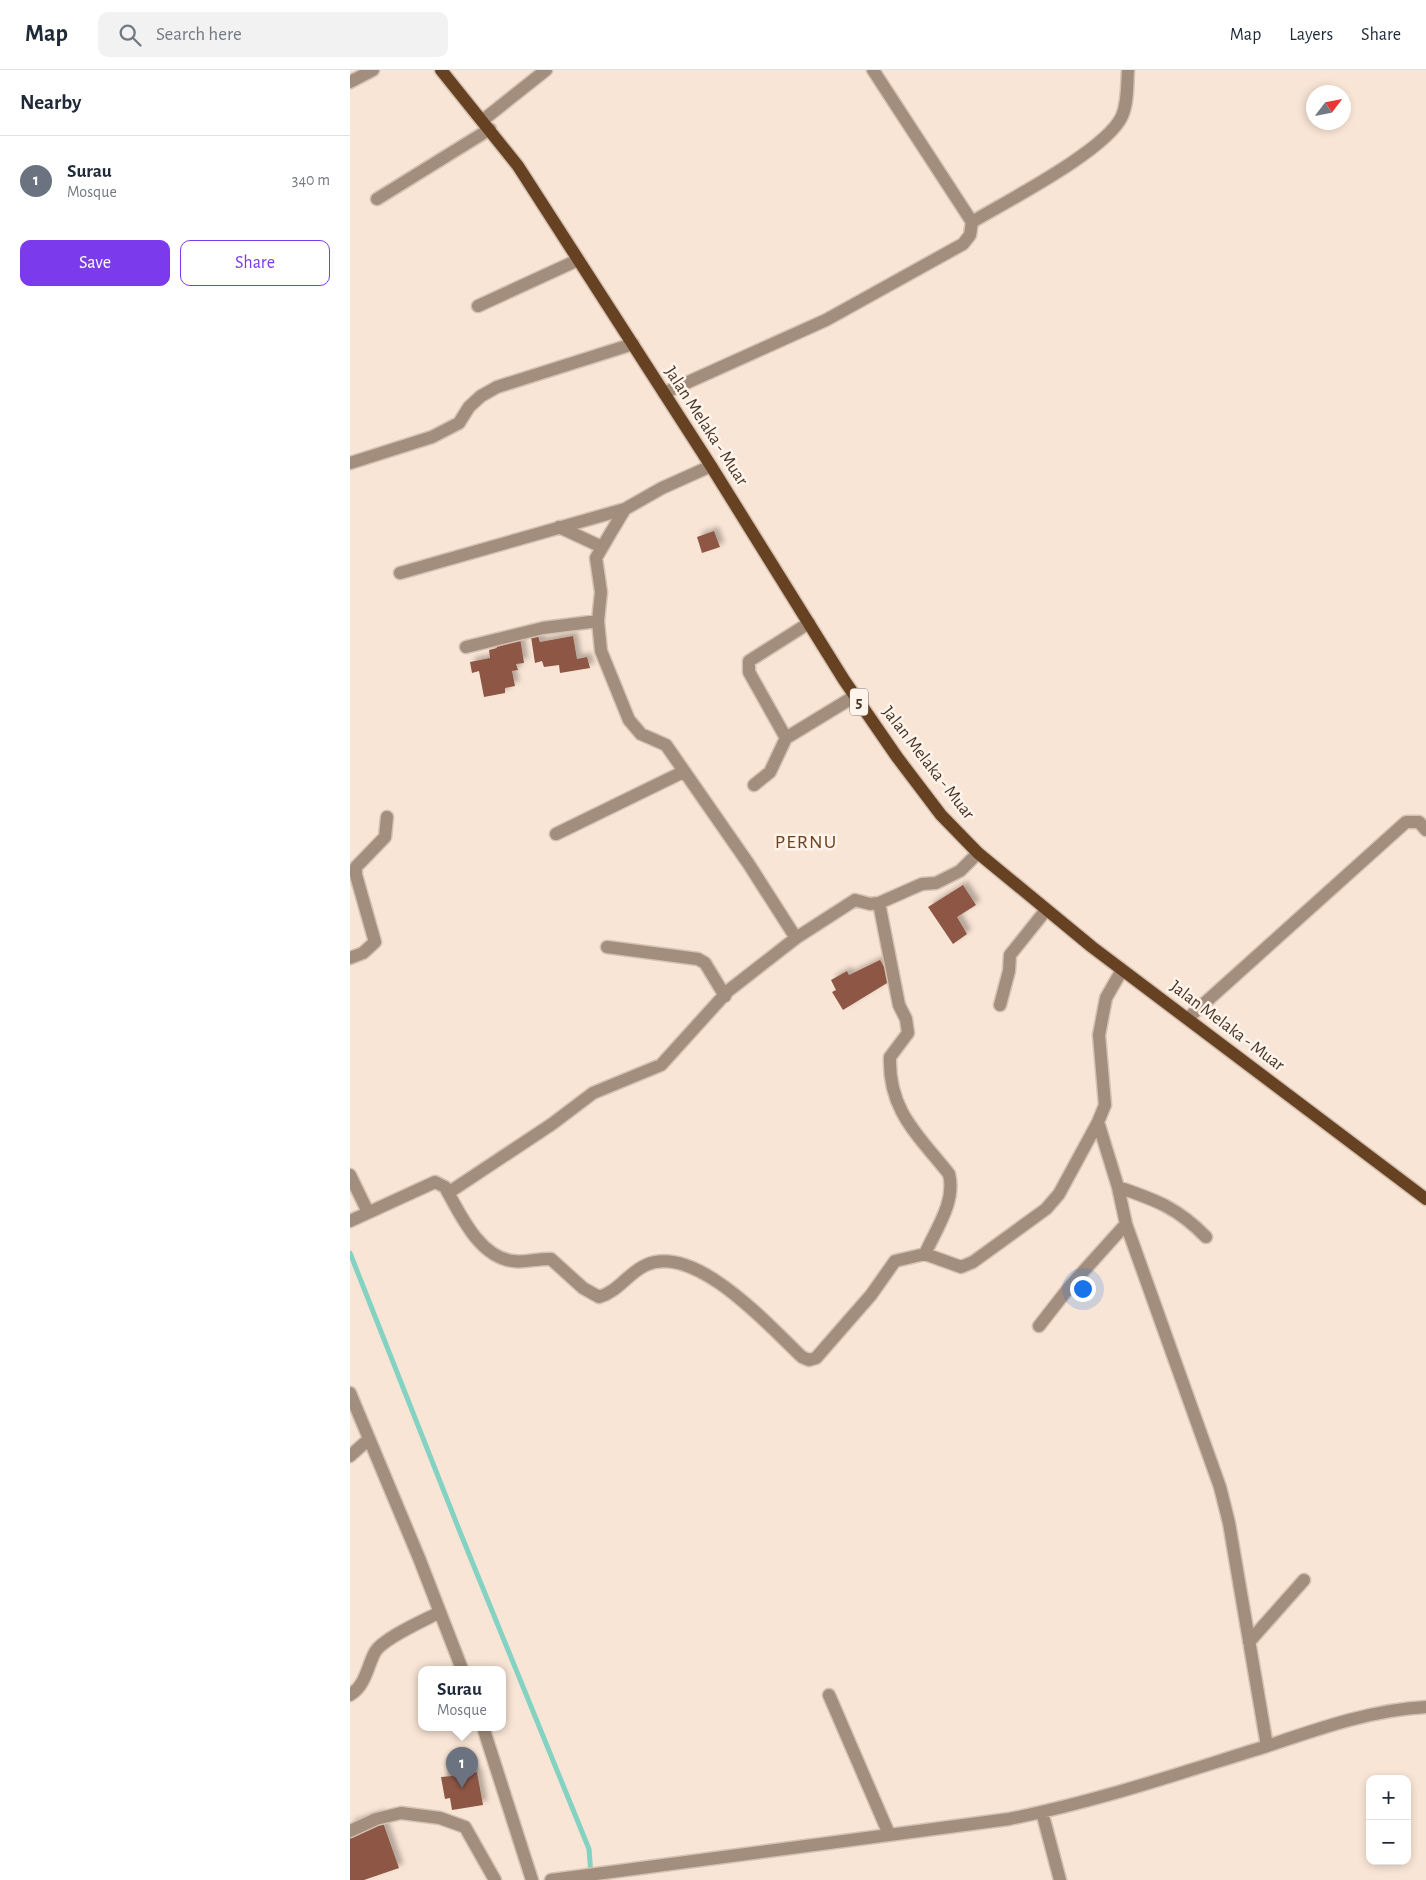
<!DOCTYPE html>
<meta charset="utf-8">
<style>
body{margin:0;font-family:"Alegreya Sans",sans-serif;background:#f2f2f3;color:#1f2937}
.controls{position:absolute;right:15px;bottom:15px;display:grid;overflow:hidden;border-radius:10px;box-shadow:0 2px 8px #0003}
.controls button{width:45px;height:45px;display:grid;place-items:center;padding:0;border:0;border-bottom:1px solid #e0e1e3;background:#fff;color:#1f2937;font:25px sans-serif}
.compass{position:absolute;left:956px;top:15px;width:45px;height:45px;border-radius:50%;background:#fff;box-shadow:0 2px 8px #0003;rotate:58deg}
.you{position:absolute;left:732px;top:1218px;width:18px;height:18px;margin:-12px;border:4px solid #fff;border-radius:50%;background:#1a73e8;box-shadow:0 0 0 8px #1a73e833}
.badge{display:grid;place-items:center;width:32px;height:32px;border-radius:50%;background:#7c3aed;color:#fff;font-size:16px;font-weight:700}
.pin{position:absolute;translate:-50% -41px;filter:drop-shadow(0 1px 2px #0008)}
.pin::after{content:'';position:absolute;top:26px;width:18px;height:15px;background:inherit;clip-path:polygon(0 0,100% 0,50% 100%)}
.popup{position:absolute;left:68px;top:1596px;width:88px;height:65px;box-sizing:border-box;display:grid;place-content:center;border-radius:10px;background:#fff;filter:drop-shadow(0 1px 4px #0005);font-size:16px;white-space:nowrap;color:#747a83}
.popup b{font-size:19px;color:#1f2937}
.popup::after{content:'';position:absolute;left:50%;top:100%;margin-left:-10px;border:10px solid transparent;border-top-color:#fff}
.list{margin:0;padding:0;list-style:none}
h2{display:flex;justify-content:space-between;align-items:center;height:65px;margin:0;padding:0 20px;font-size:21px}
h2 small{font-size:16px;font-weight:400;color:#747a83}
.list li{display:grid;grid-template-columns:32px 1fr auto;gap:15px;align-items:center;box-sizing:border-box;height:90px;padding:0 20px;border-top:1px solid #e0e1e3}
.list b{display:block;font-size:19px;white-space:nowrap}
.list p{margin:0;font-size:16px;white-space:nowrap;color:#747a83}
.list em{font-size:16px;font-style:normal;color:#747a83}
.actions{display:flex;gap:10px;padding:15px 20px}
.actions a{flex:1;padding:11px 0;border:1px solid #7c3aed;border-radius:10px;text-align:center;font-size:18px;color:#7c3aed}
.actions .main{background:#7c3aed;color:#fff}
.icon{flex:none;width:28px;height:28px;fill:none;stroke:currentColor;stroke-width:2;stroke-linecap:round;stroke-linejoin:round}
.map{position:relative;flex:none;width:1076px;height:1810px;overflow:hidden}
header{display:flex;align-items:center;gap:30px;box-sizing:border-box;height:70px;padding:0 25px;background:#fff;border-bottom:1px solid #e0e1e3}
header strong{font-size:24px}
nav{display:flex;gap:28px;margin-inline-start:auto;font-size:18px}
.search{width:350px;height:45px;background:#f2f2f3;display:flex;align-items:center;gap:12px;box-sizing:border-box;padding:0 18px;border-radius:10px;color:#747a83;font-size:19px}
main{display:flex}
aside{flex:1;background:#fff}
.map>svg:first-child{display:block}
</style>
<header>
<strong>Map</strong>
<div class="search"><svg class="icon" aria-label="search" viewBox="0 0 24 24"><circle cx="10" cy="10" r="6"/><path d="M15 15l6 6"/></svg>Search here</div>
<nav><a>Map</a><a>Layers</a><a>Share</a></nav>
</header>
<main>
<aside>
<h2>Nearby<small></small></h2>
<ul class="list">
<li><span class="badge" style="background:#6b7280">1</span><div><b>Surau</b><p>Mosque</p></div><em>340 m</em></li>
</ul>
<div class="actions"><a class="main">Save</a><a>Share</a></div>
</aside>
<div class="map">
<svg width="1076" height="1810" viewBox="0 0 1076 1810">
<defs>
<filter id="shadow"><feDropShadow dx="4.5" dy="-4.5" stdDeviation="2.5" flood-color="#0004"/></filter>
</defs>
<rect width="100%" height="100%" fill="#f9e5d5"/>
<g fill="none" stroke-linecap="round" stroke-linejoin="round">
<path stroke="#84d2c2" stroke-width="5" d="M0 1183 110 1462 239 1779 241 1805"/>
</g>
<path fill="#8d5744" filter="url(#shadow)" d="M364 461 370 477 352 483 347 467Z
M188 566 190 572 223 566 227 589 237 587 240 598 210 603 209 595 194 597 192 591 185 593 181 567Z
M170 568 174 593 166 594 168 600 162 601 165 616 155 618V623L134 627 129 601 122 603 120 592 140 588 139 580 147 578 146 573Z
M613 815 626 835 607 847 617 864 603 874 578 837Z
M530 890 542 910 493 940 482 922 486 920 481 910 497 901 499 905Z
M122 1697 123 1703 127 1702 133 1735 102 1740 100 1728 95 1729 91 1707 102 1706 101 1701Z
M30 1744 49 1798 14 1810H0V1754Z"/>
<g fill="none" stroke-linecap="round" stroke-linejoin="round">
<g stroke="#d6c2b2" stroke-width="15">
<path id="minor" d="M0 12 23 0
M133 50 196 0
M27 129 140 59
M622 152C657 131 757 80 772 46 778 32 777 15 778 0
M128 236 228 190
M314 323 476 250 613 174 620 165 622 152 523 0
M0 393 82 367 109 353 119 337 131 326 147 317 283 274
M361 396 312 418 275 439 260 464 246 488 251 522 248 551 251 581 279 650 291 664 316 675 398 793 446 868
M209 457 252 477
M50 503 275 439
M459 553 399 591V602L436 668 505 626
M116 577 193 558 248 551
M404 715 420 702 436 668
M206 764 333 702
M529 833 549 935 556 949 558 963 540 987C538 1040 568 1065 599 1104 606 1132 586 1159 575 1184
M257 877 348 889 355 893 375 926
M0 888 13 883 25 872 6 805V797L35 767 37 747
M650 935 659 901 660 885 696 840
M838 948 1056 752H1069L1076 760
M748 1052 768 1117 776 1154 870 1417 879 1453 917 1676
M0 1105 18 1142
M768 1117C806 1130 828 1138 856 1167
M98 1123 202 1054 243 1023 311 995 378 921 446 868 505 830 520 834 529 833 572 814 586 813 610 801 628 783
M0 1151 85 1112 95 1117C110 1144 129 1187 163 1191 175 1193 189 1188 201 1189L233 1218 249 1227C269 1221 278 1203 296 1195 346 1173 419 1256 452 1287L459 1290 466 1288 521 1225 545 1191 575 1184 611 1197 623 1192 696 1139 709 1124 748 1052 755 1035 749 965 756 928 772 900
M689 1256 721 1215 776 1154
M0 1323 69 1488 112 1599
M0 1386 19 1369
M899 1572 954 1510
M0 1625C16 1615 17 1597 25 1582 33 1568 75 1550 90 1542
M479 1625 539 1764
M133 1657 182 1810
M692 1742 710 1810
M0 1761 26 1749 51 1743 90 1748 115 1757 145 1810
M201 1810 659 1749C745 1732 827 1704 911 1678 965 1660 1019 1640 1076 1637"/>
</g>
<g stroke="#d6c2b2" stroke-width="15">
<path id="major" d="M91 0 168 96 361 396 494 610 547 687 591 745 628 783 742 877 1076 1129"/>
</g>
<use href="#minor" stroke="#a38d7c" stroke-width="12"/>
<use href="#major" stroke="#664222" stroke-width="12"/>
</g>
<g text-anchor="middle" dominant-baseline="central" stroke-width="5" stroke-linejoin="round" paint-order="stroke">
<rect fill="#fff4ec" stroke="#7f6e61" stroke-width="1" x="500" y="618.5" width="18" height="27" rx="4"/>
<g font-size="16" font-weight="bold" fill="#483525">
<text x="509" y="632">5</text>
</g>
<g font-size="18" fill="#483525" stroke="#fff4ec">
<text transform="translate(356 356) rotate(57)">Jalan Melaka - Muar</text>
<text transform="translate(578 693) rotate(52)">Jalan Melaka - Muar</text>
<text transform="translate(877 956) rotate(37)">Jalan Melaka - Muar</text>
</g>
<g font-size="20" letter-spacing="1" fill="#6e441f" stroke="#fff4ec">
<text x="456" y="772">PERNU</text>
</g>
</g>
</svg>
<div class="controls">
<button>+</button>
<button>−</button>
</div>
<svg class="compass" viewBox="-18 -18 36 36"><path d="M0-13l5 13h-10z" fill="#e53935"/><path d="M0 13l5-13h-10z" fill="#747a83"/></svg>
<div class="you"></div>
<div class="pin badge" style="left:112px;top:1718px;background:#6b7280">1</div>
<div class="popup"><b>Surau</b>Mosque</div>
</div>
</main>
